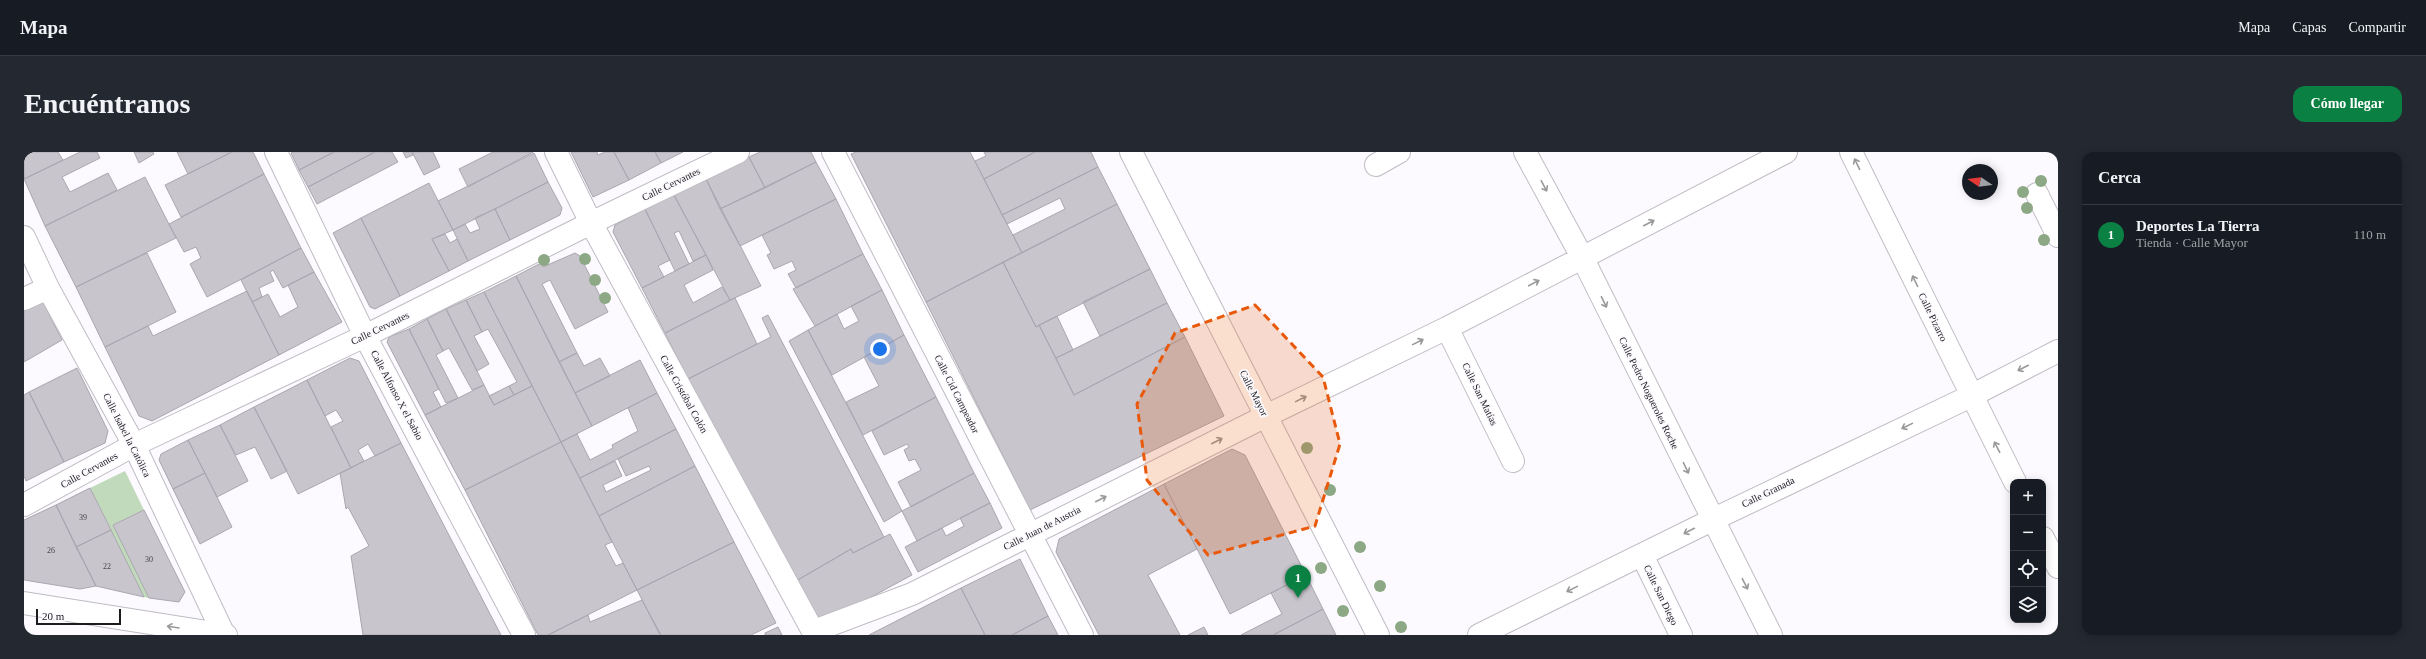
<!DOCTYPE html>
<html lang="es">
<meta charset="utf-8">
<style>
body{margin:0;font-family:Georgia,serif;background:#242831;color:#f1f3f6}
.controls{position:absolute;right:12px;bottom:12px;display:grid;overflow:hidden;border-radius:8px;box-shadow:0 2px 10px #0003}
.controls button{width:36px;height:36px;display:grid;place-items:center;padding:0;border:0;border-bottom:1px solid #363941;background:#171b24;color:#f1f3f6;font:20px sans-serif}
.compass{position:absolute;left:1938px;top:12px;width:36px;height:36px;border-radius:50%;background:#171b24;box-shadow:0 2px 10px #0003;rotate:283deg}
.scale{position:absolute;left:12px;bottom:10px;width:85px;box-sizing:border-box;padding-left:4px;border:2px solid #1c1b1e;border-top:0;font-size:11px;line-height:14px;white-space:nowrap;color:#1c1b1e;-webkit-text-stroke:3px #fcfafe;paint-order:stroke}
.you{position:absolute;left:856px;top:197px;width:14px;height:14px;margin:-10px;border:3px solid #fff;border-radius:50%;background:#1a73e8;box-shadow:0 0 0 6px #1a73e833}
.badge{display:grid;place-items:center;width:26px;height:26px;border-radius:50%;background:#0b8043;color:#fff;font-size:13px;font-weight:700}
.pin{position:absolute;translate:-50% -33px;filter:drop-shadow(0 1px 2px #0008)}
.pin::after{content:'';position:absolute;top:21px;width:14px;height:12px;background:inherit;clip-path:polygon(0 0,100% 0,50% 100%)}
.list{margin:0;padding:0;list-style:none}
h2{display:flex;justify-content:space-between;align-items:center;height:52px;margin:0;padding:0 16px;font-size:17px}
h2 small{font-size:13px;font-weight:400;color:#9ea1a6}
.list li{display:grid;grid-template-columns:26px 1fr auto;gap:12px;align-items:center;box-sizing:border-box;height:60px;padding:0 16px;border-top:1px solid #363941}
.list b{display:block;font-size:15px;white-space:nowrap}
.list p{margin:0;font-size:13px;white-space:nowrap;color:#9ea1a6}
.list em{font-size:13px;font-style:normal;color:#9ea1a6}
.icon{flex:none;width:22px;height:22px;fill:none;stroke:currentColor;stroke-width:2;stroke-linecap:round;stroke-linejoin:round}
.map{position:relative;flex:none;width:2034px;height:483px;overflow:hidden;border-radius:12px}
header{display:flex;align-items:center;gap:24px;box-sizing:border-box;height:56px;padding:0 20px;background:#171b24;border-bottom:1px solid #363941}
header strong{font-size:19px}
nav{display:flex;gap:22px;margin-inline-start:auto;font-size:14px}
.intro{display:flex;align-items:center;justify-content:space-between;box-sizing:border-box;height:96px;padding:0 24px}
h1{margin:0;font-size:28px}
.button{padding:10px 18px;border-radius:12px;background:#0b8043;color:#fff;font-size:14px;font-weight:700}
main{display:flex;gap:24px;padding:0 24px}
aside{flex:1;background:#171b24;border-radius:12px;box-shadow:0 2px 10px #0003}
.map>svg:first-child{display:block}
</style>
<header>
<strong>Mapa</strong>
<nav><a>Mapa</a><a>Capas</a><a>Compartir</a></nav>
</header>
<div class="intro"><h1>Encuéntranos</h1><a class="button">Cómo llegar</a></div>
<main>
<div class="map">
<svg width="2034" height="483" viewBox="0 0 2034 483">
<rect width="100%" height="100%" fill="#fcfafe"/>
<path fill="#c1dabb" d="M101 319 120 358 89 373 125 446 120 445 66 336Z"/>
<path fill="#c8c5cd" stroke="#aaa6af" d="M0 0H34L39 8 0 27Z
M56 0H73L76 6 38 25 46 40 84 21 93 38 21 74 0 27Z
M110 0H129L130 2 115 11Z
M153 0H208L164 22Z
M208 0H229L240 22 157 65 141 33Z
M269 0H310L275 18 267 1Z
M310 0H351L284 35 275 18Z
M351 0H368L374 10 293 52 284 35Z
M379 0H388L389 3 382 6Z
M388 0H409L416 15 400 23Z
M509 0 444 35 435 17 469 0Z
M547 0H573L574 3 581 0H590L605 28 569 45Z
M590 0H631L637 11 605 28Z
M631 0H659L637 11Z
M736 0H787L792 10 741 36 725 5Z
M832 0H946L998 101 902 150 827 2Z
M960 0H1011L960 27 951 9 962 4Z
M1011 0H1067L1074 15 978 63 960 27Z
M510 1 524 30 429 78 414 49Z
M725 5 741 36 696 57 682 27Z
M792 10 812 47 716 94 696 57Z
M1074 15 1093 52 998 101 989 83 1041 57 1036 46 983 72 978 63Z
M240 22 277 96 183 145 166 112 177 106 172 95 160 100 145 72Z
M121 25 152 86 52 135 21 74Z
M682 27 737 134 706 148 650 43Z
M524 30 538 56 536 63 486 88 471 57Z
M405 31 429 78 408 87 425 119 376 144 337 66Z
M650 43 682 103 669 109 655 79 650 81 665 112 651 119 621 57Z
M812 47 839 102 772 136 764 122 772 118 768 109 750 117 743 103 747 101 738 83Z
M1093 52 1126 117 1012 175 979 110Z
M471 57 486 88 444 109 429 78 441 72 446 81 456 77 451 66Z
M621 57 646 108 634 114 640 125 618 136 589 80 591 73Z
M337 66 376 144 351 157 346 155 309 81Z
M421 82 426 91 433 87 444 109 425 119 408 87Z
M277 96 290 120 259 136 249 118 246 120 250 129 235 136 238 145 228 150 217 128Z
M123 101 152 160 81 195 52 135Z
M551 101 556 104 584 160 551 177 526 128 518 132 553 201 535 210 492 124 517 111 519 115Z
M839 102 858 138 791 174 769 137Z
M682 103 689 118 660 133 669 151 698 135 706 148 641 181 618 136Z
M979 110 1012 175 1015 173 1050 243 1161 185 1200 264 1006 358 902 150Z
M1126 117 1143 151 1076 184 1059 150Z
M290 120 318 170 255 203 228 150 244 142 256 165 274 155 264 133Z
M492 124 568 274 537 290 460 140Z
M858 138 880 183 808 223 784 178 813 162 820 177 835 169 827 154Z
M223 139 255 203 128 269 115 264 81 195 124 174 129 184Z
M460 140 508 234 490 243 485 234 493 230 464 177 458 180 442 148Z
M711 146 733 192 664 227 641 181Z
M442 148 458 180 450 184 465 212 453 219 422 157Z
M15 149 20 152 38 188 0 210V157Z
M1143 151 1161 185 1050 243 1032 206Z
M422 157 460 233 448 238 425 196 419 199 403 167Z
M744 163 860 385 829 401 827 397 772 429 664 227 747 185 738 166Z
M1033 164 1049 198 1032 206 1015 173Z
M403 167 419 199 412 203 434 246 422 251 385 177Z
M385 177 415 237 409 240 417 255 401 263 363 190 365 185Z
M784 178 878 359 860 370 765 189Z
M880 183 912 245 839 283 822 250 855 234 840 205Z
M553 201 560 214 576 206 586 224 551 241 535 210Z
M326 206 335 209 377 291 351 304 344 292 334 298 340 309 327 316 307 275 319 269 312 258 301 264 283 228Z
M616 208 633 241 568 274 551 241Z
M53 216 84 279 81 291 40 310 5 240Z
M283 228 327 316 274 342 230 255Z
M460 233 470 253 508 234 537 290 441 338 401 263Z
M485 234 490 243 470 253 465 244Z
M5 240 40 310 2 329 0 324V243Z
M633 241 652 277 556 326 537 290 553 282 566 308 589 296 588 293 614 279 604 256Z
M912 245 950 321 887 355 874 330 897 318 891 307 885 309 880 298 885 295 883 292 860 303 848 279Z
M230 255 263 319 247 327 231 295 212 303 196 273Z
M196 273 224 329 193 345 164 288Z
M652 277 671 314 575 364 556 326 591 309 598 324 579 333 582 340 627 318 625 314 602 324 594 307Z
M164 288 181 321 149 337 135 308 137 302Z
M537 290 588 390 581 393 592 414 599 411 613 438 524 483H514L441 338Z
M377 291 477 483H339L327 404 345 394 324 355 322 357 316 321Z
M1208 297 1221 303 1282 423 1206 462 1140 332Z
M671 314 710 390 613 438 575 364Z
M181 321 208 375 176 392 149 337Z
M950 321 966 351 893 389 878 359Z
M1140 332 1173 397 1124 423 1156 483H1075L1032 400 1035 387Z
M66 336 87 378 52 395 32 353Z
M966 351 978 376 894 420 881 395 918 376 922 384 940 374 936 366Z
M32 353 72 434 56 437 0 428V368Z
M120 358 161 440 155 450 125 446 89 373Z
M87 378 120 445 72 434 52 395Z
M866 382 888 423 801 470 791 467 772 429 827 397 829 401Z
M710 390 752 471 727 483H636L613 438Z
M996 407 1024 464 988 483H961L937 436Z
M1282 423 1299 457 1249 483H1217L1258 462 1247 441Z
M937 436 961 483H845Z
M618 448 637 483H524L564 463 566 470Z
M1299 457 1312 483H1249Z
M1024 464 1034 483H988Z
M754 475 758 483H741V481Z
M1180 475 1184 483H1164Z"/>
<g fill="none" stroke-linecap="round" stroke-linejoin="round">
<g stroke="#bfbcc4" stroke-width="24">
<path id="street" d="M252 0 341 184 500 483
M532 0 567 71 791 483
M809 0 1058 483
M1501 0 1558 105 1747 483
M1827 0 1991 330
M1352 13 1375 0
M2013 42 2034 84
M0 85 24 136 110 293 200 483
M0 147 24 136
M1423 176 1489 309
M0 353 110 293 341 184 567 71 714 0
M2019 386 2034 415
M1618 403 1657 483
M0 451 202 483
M790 479 888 442 1242 264 1423 176 1762 0
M1455 483 1688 368 1947 244 2034 199"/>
</g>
<g stroke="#bfbcc4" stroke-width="24">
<path id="secondary" d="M1107 0 1354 483"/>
</g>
<use href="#street" stroke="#fff" stroke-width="22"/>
<use href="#secondary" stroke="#fff" stroke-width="22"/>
</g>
<g fill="#8da885">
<circle cx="2017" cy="29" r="6"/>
<circle cx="1999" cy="40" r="6"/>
<circle cx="2003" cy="56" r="6"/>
<circle cx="2020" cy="88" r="6"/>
<circle cx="561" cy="107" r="6"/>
<circle cx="520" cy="108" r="6"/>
<circle cx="571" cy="128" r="6"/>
<circle cx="581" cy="146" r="6"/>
<circle cx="1283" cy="296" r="6"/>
<circle cx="1306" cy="338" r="6"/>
<circle cx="1336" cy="395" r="6"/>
<circle cx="1297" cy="416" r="6"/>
<circle cx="1356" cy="434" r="6"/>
<circle cx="1319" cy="459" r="6"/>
<circle cx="1377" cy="475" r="6"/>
</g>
<defs><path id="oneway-shaft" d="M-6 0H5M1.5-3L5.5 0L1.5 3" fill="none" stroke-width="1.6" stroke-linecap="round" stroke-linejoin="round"/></defs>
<g stroke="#99989a">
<use href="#oneway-shaft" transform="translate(1833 12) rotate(-116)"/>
<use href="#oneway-shaft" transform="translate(1520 34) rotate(62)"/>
<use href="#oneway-shaft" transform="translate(1625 71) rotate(-27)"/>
<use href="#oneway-shaft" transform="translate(1891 129) rotate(-116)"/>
<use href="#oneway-shaft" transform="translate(1510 131) rotate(-28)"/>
<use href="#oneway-shaft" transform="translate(1580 150) rotate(64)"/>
<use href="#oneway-shaft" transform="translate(1394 190) rotate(-26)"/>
<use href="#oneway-shaft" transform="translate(1999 216) rotate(153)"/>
<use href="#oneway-shaft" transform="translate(1277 247) rotate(-26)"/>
<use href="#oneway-shaft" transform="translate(1883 274) rotate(154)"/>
<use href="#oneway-shaft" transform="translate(1193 289) rotate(-27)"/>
<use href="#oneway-shaft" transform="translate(1973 295) rotate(-117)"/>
<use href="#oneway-shaft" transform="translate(1662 316) rotate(64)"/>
<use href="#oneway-shaft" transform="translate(1077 347) rotate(-27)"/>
<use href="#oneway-shaft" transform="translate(1665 379) rotate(153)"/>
<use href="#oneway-shaft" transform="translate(1721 432) rotate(63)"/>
<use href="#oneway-shaft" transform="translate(1548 437) rotate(154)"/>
<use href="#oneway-shaft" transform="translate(149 475) rotate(-171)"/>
</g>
<path fill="#e8590c" fill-opacity="0.2" stroke="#e8590c" stroke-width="3" stroke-dasharray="8 5" stroke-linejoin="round" d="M1231 153 1299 225 1316 292 1291 374 1184 403 1123 328 1113 252 1151 181Z"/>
<g text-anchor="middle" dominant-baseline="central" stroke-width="3.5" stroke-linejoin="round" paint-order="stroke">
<g font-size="8" fill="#47464a">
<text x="59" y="365">39</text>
<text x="27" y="398">26</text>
<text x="125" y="407">30</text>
<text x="83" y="414">22</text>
</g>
<g font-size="10" fill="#1c1b1e" stroke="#fcfafe">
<text transform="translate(647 32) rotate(-26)">Calle Cervantes</text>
<text transform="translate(1909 165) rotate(64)">Calle Pizarro</text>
<text transform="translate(356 176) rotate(-26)">Calle Cervantes</text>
<text transform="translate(1230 241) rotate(63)">Calle Mayor</text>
<text transform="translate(1625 241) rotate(64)">Calle Pedro Nogueroles Roche</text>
<text transform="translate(660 242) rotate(61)">Calle Cristóbal Colón</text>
<text transform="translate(933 242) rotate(63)">Calle Cid Campeador</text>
<text transform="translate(1456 242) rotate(64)">Calle San Matías</text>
<text transform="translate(373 243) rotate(62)">Calle Alfonso X el Sabio</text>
<text transform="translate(103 283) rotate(63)">Calle Isabel la Católica</text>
<text transform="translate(65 318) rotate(-29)">Calle Cervantes</text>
<text transform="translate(1744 340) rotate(-26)">Calle Granada</text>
<text transform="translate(1018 376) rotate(-27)">Calle Juan de Austria</text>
<text transform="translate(1637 443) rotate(64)">Calle San Diego</text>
</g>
</g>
</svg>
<div class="controls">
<button>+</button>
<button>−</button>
<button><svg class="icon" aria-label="locate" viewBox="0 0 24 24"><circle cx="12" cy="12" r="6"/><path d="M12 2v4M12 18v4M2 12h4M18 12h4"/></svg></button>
<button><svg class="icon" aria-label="layers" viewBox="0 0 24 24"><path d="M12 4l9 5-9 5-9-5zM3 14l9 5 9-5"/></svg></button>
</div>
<svg class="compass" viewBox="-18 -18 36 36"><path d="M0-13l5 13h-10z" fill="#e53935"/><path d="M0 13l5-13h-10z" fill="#9ea1a6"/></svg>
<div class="scale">20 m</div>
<div class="you"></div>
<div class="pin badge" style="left:1274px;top:446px">1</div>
</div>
<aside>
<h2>Cerca<small></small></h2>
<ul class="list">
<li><span class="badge">1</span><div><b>Deportes La Tierra</b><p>Tienda · Calle Mayor</p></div><em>110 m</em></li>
</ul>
</aside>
</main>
